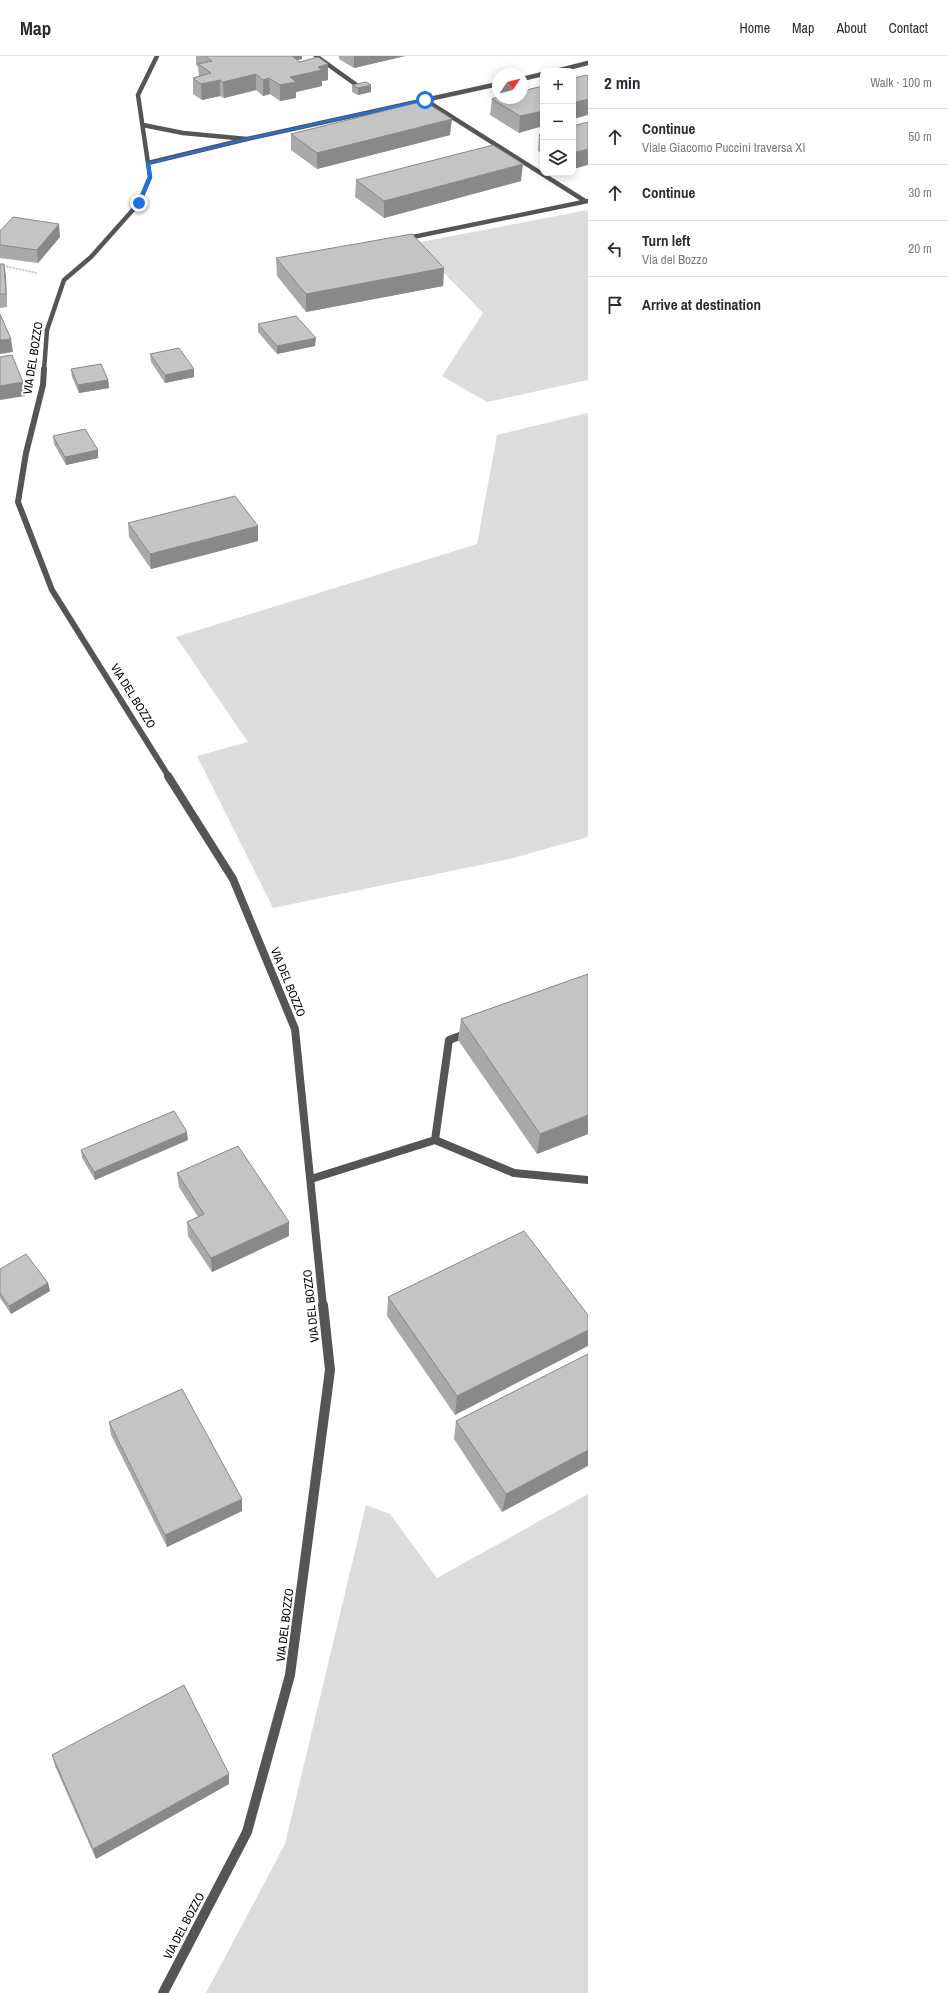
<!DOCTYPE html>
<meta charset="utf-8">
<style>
body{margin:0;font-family:"Archivo Narrow",sans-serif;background:#f2f2f3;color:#2b2b33}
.controls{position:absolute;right:12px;top:12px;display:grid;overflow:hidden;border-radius:8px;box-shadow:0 2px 10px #0003}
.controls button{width:36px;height:36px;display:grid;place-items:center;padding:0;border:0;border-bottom:1px solid #e1e1e2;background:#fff;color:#2b2b33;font:20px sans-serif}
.compass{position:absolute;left:492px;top:12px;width:36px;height:36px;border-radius:50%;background:#fff;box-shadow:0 2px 10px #0003;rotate:55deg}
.stop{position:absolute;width:12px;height:12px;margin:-9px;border:3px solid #1a73e8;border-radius:50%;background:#fff}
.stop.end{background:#1a73e8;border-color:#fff;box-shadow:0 1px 4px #0008}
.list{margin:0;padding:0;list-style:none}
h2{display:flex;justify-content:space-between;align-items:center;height:52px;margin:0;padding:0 16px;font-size:17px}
h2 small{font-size:13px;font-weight:400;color:#7c7c81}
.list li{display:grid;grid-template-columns:26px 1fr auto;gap:12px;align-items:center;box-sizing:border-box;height:56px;padding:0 16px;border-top:1px solid #e1e1e2}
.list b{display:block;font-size:15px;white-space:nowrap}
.list p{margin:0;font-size:13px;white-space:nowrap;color:#7c7c81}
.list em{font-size:13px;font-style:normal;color:#7c7c81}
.icon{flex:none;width:22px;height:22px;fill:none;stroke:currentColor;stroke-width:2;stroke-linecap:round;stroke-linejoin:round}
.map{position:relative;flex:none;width:588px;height:1937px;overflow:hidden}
header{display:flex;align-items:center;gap:24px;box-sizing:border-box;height:56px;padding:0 20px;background:#fff;border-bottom:1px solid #e1e1e2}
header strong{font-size:19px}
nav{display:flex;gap:22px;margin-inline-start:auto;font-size:14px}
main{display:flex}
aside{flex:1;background:#fff}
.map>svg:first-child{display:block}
</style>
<header>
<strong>Map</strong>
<nav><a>Home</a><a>Map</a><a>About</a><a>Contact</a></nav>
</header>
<main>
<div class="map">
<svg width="588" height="1937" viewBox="0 0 588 1937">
<rect width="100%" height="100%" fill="#fff"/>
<path fill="#dcdcdc" d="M588 154V324L487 346 442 320 483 257 415 187Z
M588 357V781L513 802 273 852 197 700 248 686 176 581 477 488 497 379Z
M588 1438V1937H206L285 1788 366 1449 390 1458 437 1522Z"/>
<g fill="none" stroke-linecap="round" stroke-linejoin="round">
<path stroke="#777" stroke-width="1.5" stroke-dasharray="0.5 1" stroke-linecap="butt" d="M0 209 37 217"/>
<path stroke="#555" stroke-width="4.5" d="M316 0 358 30"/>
<path stroke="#555" stroke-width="8" d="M435 1084 449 984 468 977
M311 1123 435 1084 514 1117 588 1124"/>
<path stroke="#555" stroke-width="4.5" d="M556 15 588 7
M522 23 543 18
M425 44 585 145
M143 69 183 77 247 83 148 107
M247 83 498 28
M403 183 588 145
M44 314 47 274 64 224 91 201 139 147 150 121 138 39 157 0"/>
<path stroke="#555" stroke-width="6" d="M44 313 43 329 26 397 18 446 52 534 169 721"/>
<path stroke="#555" stroke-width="8" d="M168 720 233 823 295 973 323 1250"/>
<path stroke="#555" stroke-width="10" d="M163 1937 247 1776 290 1619 330 1314 323 1249"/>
</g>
<path fill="#a9a9a9" d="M196 0H302V3L297 4 328 24 322 25V30L296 36V42L280 45 270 38 263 40 256 34 224 42 220 40 202 44 193 38V22L199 20 198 11 196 9Z
M339 0H405L354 12 339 3Z
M352 29 371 36 358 39 352 36Z
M543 30 519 77 490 59 492 43Z
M291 78 450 79 317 113 291 94Z
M543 78V98L538 95 539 79Z
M356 124 521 125 384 162 355 141Z
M0 175 60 181 38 207 0 202Z
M276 202 444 212 443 230 306 256 277 220Z
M0 208H4L6 221 7 251 0 252Z
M258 268 315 290 277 298 258 276Z
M150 298 194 313V321L165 327 151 306Z
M71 313 108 324 109 332 79 337 72 321Z
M53 380 98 394V402L66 409 54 388Z
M128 467 258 470V485L151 513 129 481Z
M588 918V1078L537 1098 458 984 461 963Z
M188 1084 95 1124 82 1102 81 1094Z
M177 1117 289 1180 212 1216 188 1180 187 1166 198 1161 179 1131Z
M0 1213 48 1227 50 1235 11 1258 0 1242Z
M388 1241 588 1259 455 1359 387 1260Z
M588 1298 502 1456 454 1383 456 1365Z
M109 1366 242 1443V1455L167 1491 111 1379Z
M52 1699 229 1728 96 1803 55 1710Z"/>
<path fill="#898989" d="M280 0H302V3L280 8Z
M354 0H405L354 12Z
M328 8V24L322 25V30L296 36V42L280 45V29L290 21 318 11Z
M256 18V34L224 42 223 26Z
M269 22 270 38 263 40V24Z
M220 24V40L202 44 201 28Z
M371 29V36L358 39V32Z
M588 43V59L573 63V47Z
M543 55V70L519 77 520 60Z
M452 63 450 79 317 113V97Z
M588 93V109L573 113V97Z
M523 108 521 125 384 162V145Z
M59 168 60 181 38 207 37 194Z
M4 208 6 221 7 251 6 238Z
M444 212 443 230 306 256V238Z
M316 282 315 290 277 298V290Z
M11 283 13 296 0 298V284Z
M194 313V321L165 327V319Z
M108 324 109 332 79 337 78 329Z
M23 326 25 340 0 344V330Z
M98 394V402L66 409 65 401Z
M258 470V485L151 513 150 498Z
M588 1059V1078L537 1098 540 1078Z
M187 1076 188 1084 95 1124 94 1116Z
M289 1166V1180L212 1216 211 1202Z
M48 1227 50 1235 11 1258 9 1250Z
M588 1274V1290L455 1359 457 1340Z
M588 1394V1410L502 1456 506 1438Z
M242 1443V1455L167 1491 165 1479Z
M229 1718V1728L96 1803 93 1793Z"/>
<path fill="#c4c4c4" stroke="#898989" d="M205 0H292L300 6 318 1 328 8 318 11 322 14 290 21 296 26 280 29 269 22 263 24 256 18 223 26 220 24 201 28 193 22 211 17 198 8 212 5Z
M588 19V43L573 47V22Z
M366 26 371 29 358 32 352 29Z
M543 30V55L520 60 492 43 498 41V42H522V35Z
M424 45 452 63 317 97 291 78Z
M588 66V93L573 97V70Z
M543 78V81L539 79Z
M493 89 523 108 384 145 356 124Z
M13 161 59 168 37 194 0 189V175Z
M412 178 444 212 306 238 276 202Z
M0 208H4L6 238H0Z
M0 258 11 283 0 284Z
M296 260 316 282 277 290 258 268Z
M179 292 194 313 165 319 150 298Z
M12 299 23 326 0 330V301Z
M101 308 108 324 78 329 71 313Z
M85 373 98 394 65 401 53 380Z
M235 440 258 470 150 498 128 467Z
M588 918V1059L540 1078 461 963Z
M174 1055 187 1076 94 1116 81 1094Z
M238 1090 289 1166 211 1202 187 1166 204 1158 177 1117Z
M524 1175 588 1259V1274L457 1340 388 1241Z
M26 1198 48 1227 9 1250 0 1237V1213Z
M588 1298V1394L506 1438 456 1365Z
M182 1333 242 1443 165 1479 109 1366Z
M184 1629 229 1718 93 1793 52 1699Z"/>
<path fill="#1a73e8" d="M425 43 426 45 247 84 150 108 152 121 141 147H137L148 121 146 107 247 82Z"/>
<g text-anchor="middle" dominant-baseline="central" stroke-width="4" stroke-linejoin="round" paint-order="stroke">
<g font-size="12" fill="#000" stroke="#fff">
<text transform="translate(33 302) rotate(-81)">VIA DEL BOZZO</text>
<text transform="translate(133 640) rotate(58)">VIA DEL BOZZO</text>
<text transform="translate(288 926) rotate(68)">VIA DEL BOZZO</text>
<text transform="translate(311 1250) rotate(-96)">VIA DEL BOZZO</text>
<text transform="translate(285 1569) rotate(-83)">VIA DEL BOZZO</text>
<text transform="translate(184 1870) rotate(-62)">VIA DEL BOZZO</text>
</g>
</g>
</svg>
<div class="controls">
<button>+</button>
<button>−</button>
<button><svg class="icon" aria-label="layers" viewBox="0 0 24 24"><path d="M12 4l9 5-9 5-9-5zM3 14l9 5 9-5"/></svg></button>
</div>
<svg class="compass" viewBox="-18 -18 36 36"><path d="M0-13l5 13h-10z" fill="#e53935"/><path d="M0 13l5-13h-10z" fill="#7c7c81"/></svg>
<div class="stop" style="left:425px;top:44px"></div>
<div class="stop end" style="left:139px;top:147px"></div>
</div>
<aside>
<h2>2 min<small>Walk · 100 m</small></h2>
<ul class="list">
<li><svg class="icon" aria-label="ahead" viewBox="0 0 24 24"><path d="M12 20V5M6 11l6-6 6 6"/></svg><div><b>Continue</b><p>Viale Giacomo Puccini traversa XI</p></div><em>50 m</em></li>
<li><svg class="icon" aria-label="ahead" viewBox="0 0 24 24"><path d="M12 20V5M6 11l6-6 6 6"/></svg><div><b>Continue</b></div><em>30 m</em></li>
<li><svg class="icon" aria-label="left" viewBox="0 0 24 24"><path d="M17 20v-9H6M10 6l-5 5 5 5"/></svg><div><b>Turn left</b><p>Via del Bozzo</p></div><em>20 m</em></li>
<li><svg class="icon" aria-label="arrive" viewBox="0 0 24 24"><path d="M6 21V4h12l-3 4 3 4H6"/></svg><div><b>Arrive at destination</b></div></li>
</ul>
</aside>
</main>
